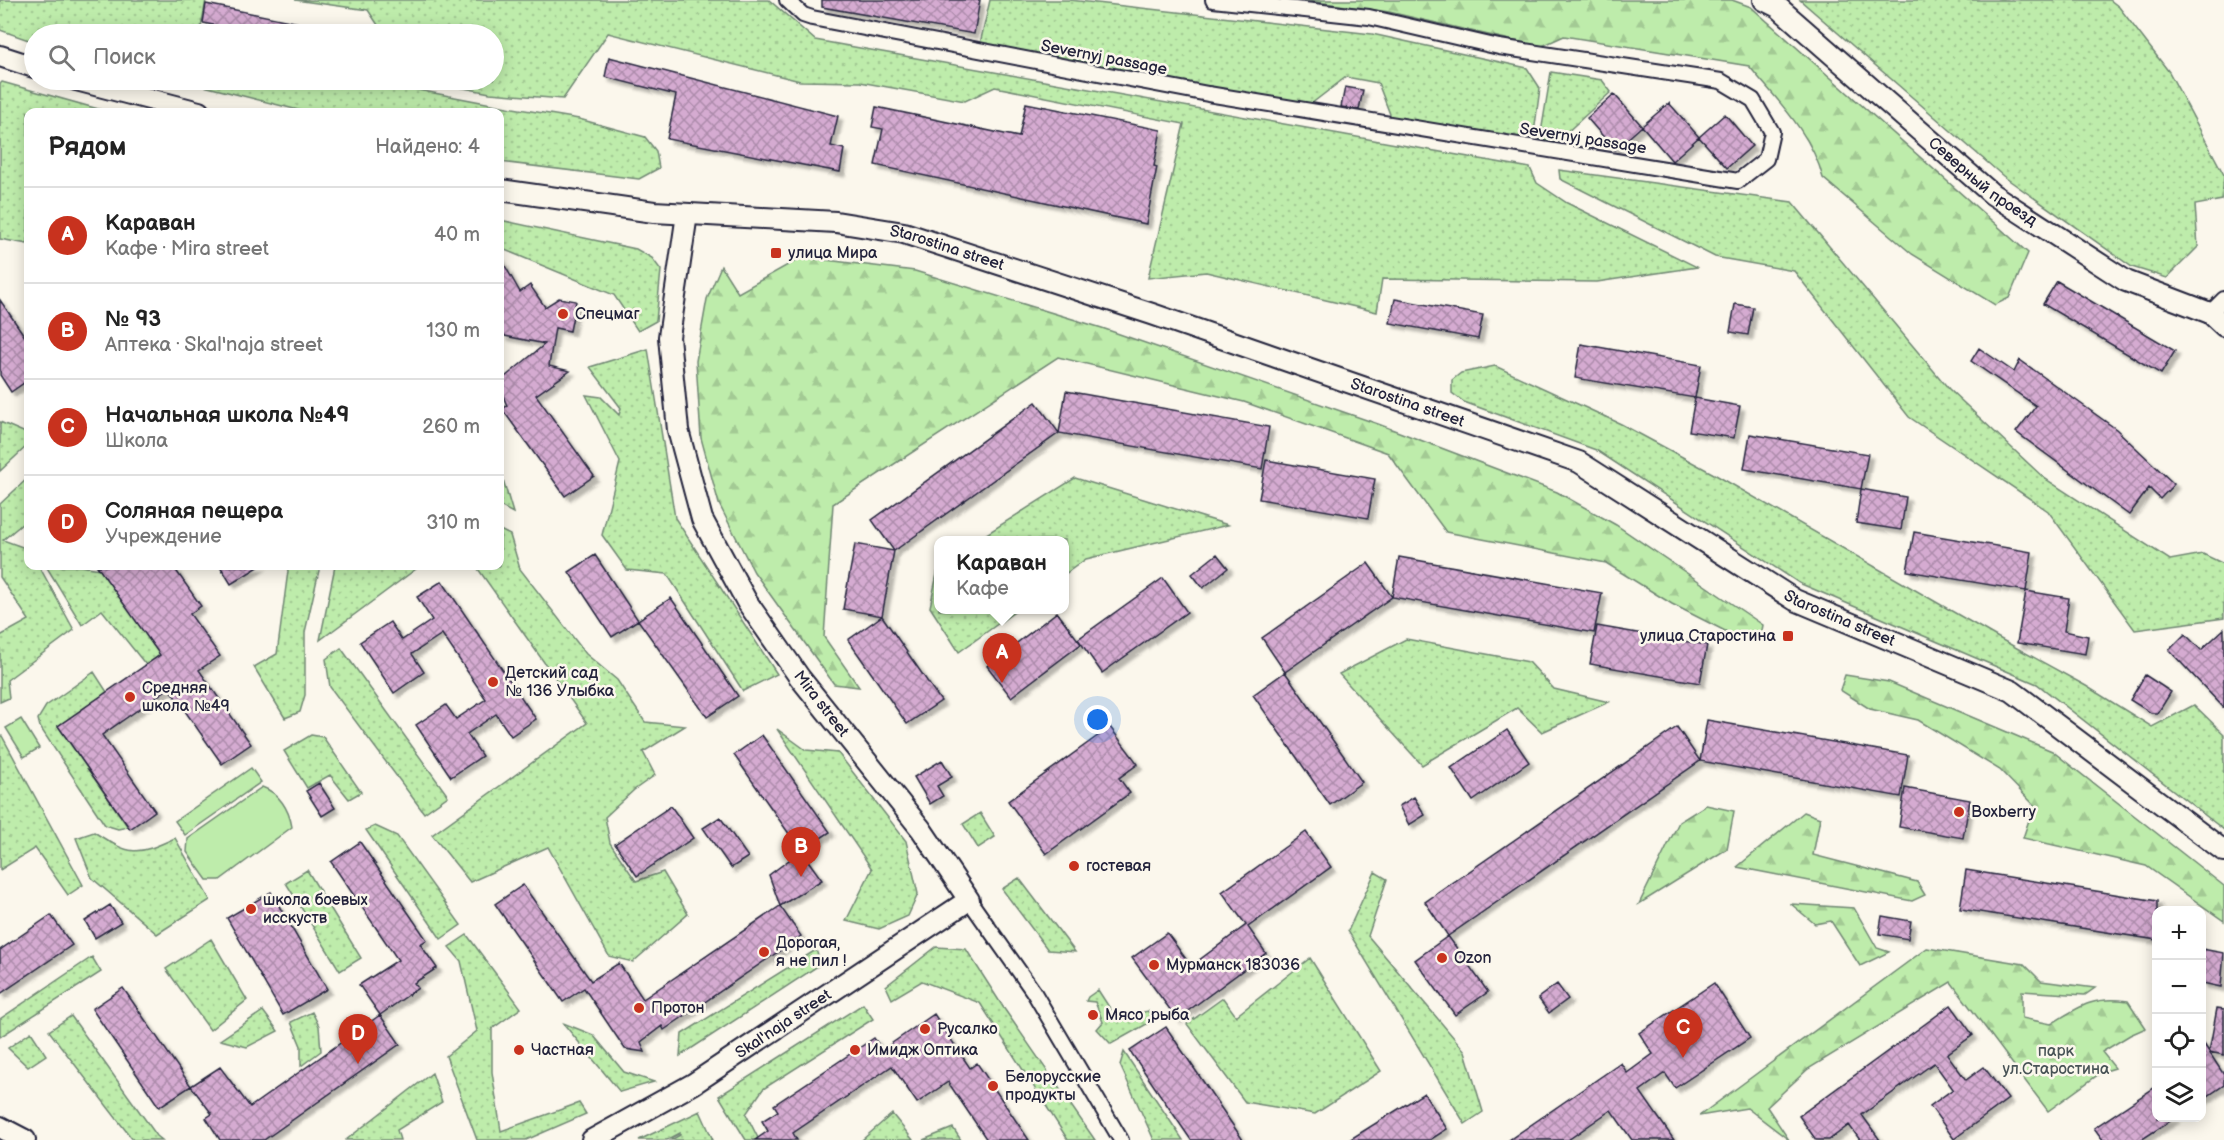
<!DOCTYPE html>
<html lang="ru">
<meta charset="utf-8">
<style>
body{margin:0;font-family:"Balsamiq Sans",sans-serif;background:#f6f6f6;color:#222}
.controls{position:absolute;right:18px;bottom:18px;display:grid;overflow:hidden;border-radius:12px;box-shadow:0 3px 15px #0003}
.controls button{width:54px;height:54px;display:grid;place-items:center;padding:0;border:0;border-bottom:2px solid #e0e0e0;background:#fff;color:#222;font:30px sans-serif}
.you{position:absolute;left:1098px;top:720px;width:21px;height:21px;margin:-15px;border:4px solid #fff;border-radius:50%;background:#1a73e8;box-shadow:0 0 0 9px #1a73e833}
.badge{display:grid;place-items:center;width:39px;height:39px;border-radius:50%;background:#c8321e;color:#fff;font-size:20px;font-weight:700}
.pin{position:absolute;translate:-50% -50px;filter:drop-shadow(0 2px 3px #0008)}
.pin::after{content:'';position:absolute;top:32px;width:21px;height:18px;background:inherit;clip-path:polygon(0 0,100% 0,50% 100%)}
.popup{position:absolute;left:934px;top:536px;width:135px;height:78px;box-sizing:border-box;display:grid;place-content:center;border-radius:12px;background:#fff;filter:drop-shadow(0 2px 4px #0005);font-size:20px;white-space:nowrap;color:#767676}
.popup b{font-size:22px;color:#222}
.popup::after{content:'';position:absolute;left:50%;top:100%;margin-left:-12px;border:12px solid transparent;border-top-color:#fff}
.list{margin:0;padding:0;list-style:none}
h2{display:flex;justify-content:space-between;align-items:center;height:78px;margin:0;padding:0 24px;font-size:26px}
h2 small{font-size:20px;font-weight:400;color:#767676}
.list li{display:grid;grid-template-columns:39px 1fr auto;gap:18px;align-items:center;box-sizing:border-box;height:96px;padding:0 24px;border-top:2px solid #e0e0e0}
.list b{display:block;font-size:22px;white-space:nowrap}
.list p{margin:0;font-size:20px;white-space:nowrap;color:#767676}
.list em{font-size:20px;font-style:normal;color:#767676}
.icon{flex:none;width:33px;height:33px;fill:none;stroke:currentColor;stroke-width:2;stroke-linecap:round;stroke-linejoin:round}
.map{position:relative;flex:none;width:2224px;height:1140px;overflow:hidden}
.search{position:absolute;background:#fff;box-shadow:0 3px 15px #0003;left:24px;top:24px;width:480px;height:66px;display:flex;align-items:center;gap:15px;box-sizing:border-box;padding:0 21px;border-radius:33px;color:#767676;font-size:22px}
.panel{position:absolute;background:#fff;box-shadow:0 3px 15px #0003;left:24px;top:108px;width:480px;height:462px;border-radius:12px}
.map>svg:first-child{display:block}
</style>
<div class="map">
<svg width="2224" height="1140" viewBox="0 0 2224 1140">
<defs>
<pattern id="green-dots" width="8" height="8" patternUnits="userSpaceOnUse" patternTransform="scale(1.5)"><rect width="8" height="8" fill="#beecab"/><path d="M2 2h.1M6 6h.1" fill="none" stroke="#a3ca94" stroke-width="1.8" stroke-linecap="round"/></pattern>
<pattern id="forest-firs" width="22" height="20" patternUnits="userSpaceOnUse" patternTransform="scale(1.5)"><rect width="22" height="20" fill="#beecab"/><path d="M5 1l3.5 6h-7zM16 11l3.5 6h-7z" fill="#a3ca94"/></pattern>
<pattern id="building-cross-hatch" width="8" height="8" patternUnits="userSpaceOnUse" patternTransform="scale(1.5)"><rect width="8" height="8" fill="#d5abd1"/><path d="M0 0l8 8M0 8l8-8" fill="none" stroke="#ac8bab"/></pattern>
<filter id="shadow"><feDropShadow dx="4.5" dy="4.5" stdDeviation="1.5" flood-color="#0004"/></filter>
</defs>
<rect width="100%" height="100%" fill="#fbf7ec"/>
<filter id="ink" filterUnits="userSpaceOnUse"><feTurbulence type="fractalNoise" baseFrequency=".0167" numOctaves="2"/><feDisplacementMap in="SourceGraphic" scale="12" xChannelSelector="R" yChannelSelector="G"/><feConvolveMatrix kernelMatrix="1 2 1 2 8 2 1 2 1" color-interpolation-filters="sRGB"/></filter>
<g filter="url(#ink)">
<path fill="url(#green-dots)" stroke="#708773" stroke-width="1.5" d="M0 0H206L200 34H34V42L0 30Z
M295 0H769L815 40 1530 168 1537 183 1567 203 1697 267 1597 282 1382 279 1377 312 1206 272 1148 278 1184 124 995 87 965 101 860 82 800 81 608 33 563 99 490 93 422 80H494V34H384L368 10Z
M990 0H1070L1372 34 1527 68 1540 88 1534 133 1520 140 1393 122 1378 83 1346 77 1307 107 979 48Z
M1800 0H2110L2119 7 2169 72 2224 175 2222 200 2195 205 2198 247 2167 278 2132 267 2003 176Z
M1551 72 1602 80 1611 92 1552 146 1539 145Z
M180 80H366L507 107 579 119 645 137 656 151 659 168 639 179 500 162V112H306Z
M2 82 109 112H28V244L0 239V84Z
M1559 170 1792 202 1949 389 2044 478 2170 560 2203 554 2224 564V618L2135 630 2048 511 1909 417 1794 271 1715 257 1560 179Z
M500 220 636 249 652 258 661 270 656 321 638 331 614 295 500 248Z
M648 349 675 518 777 674 743 691 667 574 627 570 602 535 620 462 586 395 601 397 619 415 621 408 590 367Z
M1495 366 1621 424 1714 474 1995 636 2086 686 2152 727 2194 705 2224 734V830L2037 684 1799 583 1596 450 1464 402 1452 393V380L1461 373Z
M0 422 28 434V445L0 471Z
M500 472 502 476 513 513 500 506Z
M28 478V519L3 540 28 549V566H39L74 630 7 680 9 698 0 702V636L29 620 0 577V504Z
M1075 478 1228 525 1086 559 1065 574V540H977Z
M500 530 510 535 520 569 586 654 617 680 645 722 685 726 643 752 655 775 634 790 605 817 610 843 636 881 663 872 688 914 633 962 609 956 548 847 470 882 432 835 587 723 476 566H500Z
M939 565V610H1017L959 652 930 607Z
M46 566H81L100 569 176 643 146 665 102 610 82 625Z
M287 566H320L305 632V695L300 712 285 718 254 667 277 654 288 571Z
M335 566H420L320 640Z
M1406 639 1529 662 1554 689 1609 702 1542 732 1517 708 1422 765 1339 674Z
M341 648 448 796 424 813 330 687 326 659Z
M94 672 107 692 58 726 128 827 118 829 105 825 40 727 38 719 46 706Z
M777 729 806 750 838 753 906 841 918 894 908 916 879 929 846 921 872 869Z
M311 735 323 737 361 792 349 799 330 775 307 788 284 751Z
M0 736H2L83 885 68 895 35 848 0 870Z
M980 813 995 837 978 848 963 824Z
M375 826 397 836 461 925 441 939 366 830Z
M94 832C131 856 136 856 175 838L210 900 157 934 92 878 76 838Z
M307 870 361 958 340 971 286 883Z
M1375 872 1387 879 1368 936 1465 1051 1483 1112 1465 1124 1348 931Z
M1019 878 1075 952 1048 950 1002 889Z
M467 935 521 1008 492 1029V1072L501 1131 579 1103 586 1114 526 1140H477L446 1056 477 1031 461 961 449 947Z
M211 939 247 1000 210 1030 166 969Z
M936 947 966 949 1005 1010 1095 1140H1068L980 1003 922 981 892 999 886 986Z
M816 950 821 964 680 1056 682 1034Z
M92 957 101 972 0 1037V1019Z
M1310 958 1381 1071 1315 1114 1245 1102 1187 1024 1223 998 1236 1016Z
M1098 990 1116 1018 1148 1011 1154 1020 1111 1044 1097 1029 1103 1022 1095 1002 1086 1001 1088 997Z
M863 1004 873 1019 763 1089 746 1114 759 1140H746L719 1096Z
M263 1011 278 1031 247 1047 220 1040Z
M312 1012 319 1026 321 1051 301 1066V1046L291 1022Z
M71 1016 157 1136 162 1140H133L49 1031Z
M563 1023 593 1035 624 1072 654 1082 620 1092Z
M31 1032 46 1055 28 1067 8 1048Z
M1124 1052 1183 1140H1154L1120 1065Z
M432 1073 442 1102 397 1130 400 1140H346Z
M700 1111 713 1140H671L680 1135V1133L667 1140H639Z
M892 1114 913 1140H862Z
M953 1128 961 1140H923Z"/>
<path fill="url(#forest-firs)" stroke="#708773" stroke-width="1.5" d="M1303 0H1732L1751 7 2028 253 2009 298 1995 305 1912 254 1823 178C1812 134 1777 100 1749 66L1564 36 1540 47 1389 12Z
M802 257 915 271 1102 328 1378 424 1557 492 1616 525 1763 625 1760 641 1735 636 1672 604 1606 563 1446 532 1388 453 1244 402 1058 357 833 504 824 637 859 687 834 684 754 572 719 504 701 438 696 361 707 299 721 266 738 293Z
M1845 675 1889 682 2052 751 2224 886V921L2146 866 2023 838 2034 805 2000 770 1918 720 1870 709 1840 690Z
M1706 805 1734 811 1727 849 1639 904 1679 822Z
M1804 812 1820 818 1813 855 1917 882 1925 895 1912 901 1737 867Z
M1791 904 1854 908 1877 948 1889 952 1860 966 1831 921 1815 924Z
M1927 948 2024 964 2041 981 2095 988 2085 995 2022 991V1018L2051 1024C2080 1006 2094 996 2128 1001L2146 1028 2130 1035 2102 1052 2115 1068 2102 1072 2048 1111 1951 982 1808 1069 1767 1107 1789 1140 1747 1108 1699 1116Z"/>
<path fill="#beecab" stroke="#708773" stroke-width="1.5" d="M21 719 39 748 24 757 6 728Z
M251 768 261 782 185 835 175 821Z
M262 787C279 793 289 809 292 827L220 880H207L187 852 188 839Z"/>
<path fill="url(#building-cross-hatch)" stroke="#22223b" stroke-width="1.5" filter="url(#shadow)" d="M822 0H980L974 34 822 7Z
M206 4 324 28V34H259L203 23Z
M609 57 838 116 831 146 844 149 840 172 667 139 676 95 605 77Z
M1345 87 1363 90 1359 110 1341 107Z
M1614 94 1642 126 1615 150 1587 118Z
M1026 103 1161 130 1154 166 1157 167 1146 224 875 165 883 129 872 127 876 107 1019 137Z
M1669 103 1699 137 1672 161 1642 126Z
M1725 114 1752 146 1727 168 1699 137Z
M500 257 520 292 530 285 545 307 559 298 576 301 570 331 555 328 549 366 570 371 536 395 594 476 565 496 502 409 507 406 500 388V381L545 344 505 336 500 329Z
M2057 281 2175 351 2161 374 2043 304Z
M1395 299 1483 315 1478 339 1390 323Z
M0 300 28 341V380L11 392 0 375Z
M1735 304 1753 307 1748 335 1730 332Z
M1581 344 1701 365 1695 398 1575 378Z
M1979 348 2014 372 2020 360 2116 429 2174 484 2160 499 2149 488 2129 515 2016 432 2036 406 1971 361Z
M1066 391 1269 427 1262 469 1059 433Z
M1695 398 1740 406 1734 438 1689 431Z
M1036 402 1059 433 894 551 872 520Z
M1750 434 1868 454 1861 489 1744 469Z
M1266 460 1375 479 1368 518 1259 499Z
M1861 489 1906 497 1901 530 1856 523Z
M1914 532 2032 552 2026 591 1907 571Z
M855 544 894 551 882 616 843 609Z
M1217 554 1228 568 1203 588 1192 574Z
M595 555 638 620 612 637 569 572Z
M1399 557 1602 593 1594 633 1392 597Z
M1368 563 1392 597 1285 672 1262 638Z
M97 566H173L201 606 190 614 220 656 199 670 251 744 222 764 169 688 102 735 155 811 130 829 58 726 160 655Z
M220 566H260L231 584Z
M1163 578 1187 612 1102 673 1078 639Z
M442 581 536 719 511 736 496 714 467 734 482 756 451 777 416 725 446 705 456 719 486 699 442 634 412 654 424 672 394 693 360 642 390 622 402 640 432 620 417 597Z
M2026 591 2069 598 2064 631 2088 636 2085 654 2017 643Z
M671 598 738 696 707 717 638 620Z
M1057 612 1081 644 1011 697 987 666Z
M882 616 941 701 907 724 848 640Z
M1597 626 1707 645 1700 683 1590 664Z
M2224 629V708L2169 650 2185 634 2201 650Z
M1285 672 1362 782 1330 805 1253 695Z
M2145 675 2171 692 2158 713H2151L2130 700Z
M1707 720 1908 755 1901 797 1700 761Z
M1110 727 1138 764 1119 778 1130 793 1046 854 1008 801Z
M1677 727 1700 761 1448 936 1425 902Z
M1507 730 1529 762 1473 801 1451 768Z
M762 735 830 832 801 851 734 755Z
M942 760 952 777 937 786 943 796 930 804 914 777Z
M319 783 335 808 322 816 306 791Z
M1905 788 1970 800 1963 838 1899 827Z
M1414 797 1425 815 1409 825 1399 806Z
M671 806 693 838 637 876 615 844Z
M720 817 748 857 731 868 703 828Z
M1306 832 1331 867 1248 927 1266 953 1177 1019 1132 958 1167 933 1191 966 1246 925 1222 892Z
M360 842 427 940 420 944 437 968 414 983 418 988 380 1015 359 985 398 960 331 862Z
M801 851 822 880 780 906 769 875Z
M1966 870 2157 901V940L1960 909Z
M523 885 591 981 619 963 643 999 780 906 801 936 664 1030 662 1026 641 1042 645 1052 625 1049 584 988 563 1002 495 904Z
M271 892 327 989 283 1015 227 918Z
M110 905 121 922 95 938 85 921Z
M51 915 72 945 0 994V950Z
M1882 916 1911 921 1908 939 1879 934Z
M1448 936 1488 992 1455 1015 1415 960Z
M2202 949 2224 953 2221 987 2202 983Z
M1714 983 1750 1038 1675 1088 1665 1073 1640 1091 1674 1140H1632L1611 1110 1568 1140H1509L1621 1063 1627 1073 1653 1054 1639 1033Z
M1557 984 1568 999 1549 1013 1538 998Z
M123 988 191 1086 159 1107 92 1009Z
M1951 1005 1973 1035 1947 1054 1966 1080 1984 1067 2008 1099 1954 1139 1930 1106 1953 1089 1934 1063 1862 1115 1880 1140H1860L1849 1125 1829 1140H1816L1799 1116Z
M2217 1008 2224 1009V1055L2209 1052Z
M934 1014 970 1068 977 1063 1029 1140H987L948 1082 917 1103 892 1066 793 1133 797 1140H755L768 1131 762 1121 778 1111 774 1105 874 1038 882 1050Z
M380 1015 400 1044 264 1140H220L206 1118 212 1114 191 1086 220 1067 250 1107Z
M1166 1027 1243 1140H1191L1130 1051Z
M2202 1041 2224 1075V1085L2202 1100Z
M2157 1086V1118H2175L2141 1140H2103L2094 1128Z
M1424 1093 1447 1129 1430 1140H1349Z"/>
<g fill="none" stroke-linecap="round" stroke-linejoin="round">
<g stroke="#22223b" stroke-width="18">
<path id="street" d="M787 0 803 15 812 18 1208 94 1738 181 1766 159 1772 132 1753 100 1721 81 1499 47 1369 17 1213 0
M2210 313 2224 299
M969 900 1033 991 1121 1140"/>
</g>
<g stroke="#22223b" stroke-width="24">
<g id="secondary">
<path id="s1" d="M1764 0 1778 7 1992 194 2126 281 2210 313 2224 326"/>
<path d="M0 56 34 67"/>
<path d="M76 80 199 112"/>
<path id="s2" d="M500 190 654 212 836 222 904 233 1152 314 1579 462 1795 600 2012 691 2224 851"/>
<path d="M0 1127 25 1140"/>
<path id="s3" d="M592 1140 693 1084 969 900 921 829 800 678 747 602 702 519 678 430 669 337 687 214"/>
</g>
</g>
<use href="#street" stroke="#fbf7ec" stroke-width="14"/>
<use href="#secondary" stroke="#fbf7ec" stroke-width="20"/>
</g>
</g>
<g fill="#c8321e" stroke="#fbf7ec" stroke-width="2">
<rect x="770" y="247" width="12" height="12" rx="3"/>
<circle cx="563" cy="314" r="6"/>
<rect x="1782" y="630" width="12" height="12" rx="3"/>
<circle cx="493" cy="682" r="6"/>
<circle cx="130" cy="697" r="6"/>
<circle cx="1959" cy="812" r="6"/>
<circle cx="1074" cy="866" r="6"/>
<circle cx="251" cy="909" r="6"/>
<circle cx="764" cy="952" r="6"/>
<circle cx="1442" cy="958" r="6"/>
<circle cx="1154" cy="965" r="6"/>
<circle cx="639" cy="1008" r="6"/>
<circle cx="1093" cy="1015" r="6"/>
<circle cx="925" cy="1029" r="6"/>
<circle cx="519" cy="1050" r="6"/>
<circle cx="855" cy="1050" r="6"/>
<circle cx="993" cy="1086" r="6"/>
</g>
<g text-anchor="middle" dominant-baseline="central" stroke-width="5" stroke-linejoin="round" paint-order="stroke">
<g font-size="16" fill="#22223b" stroke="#fbf7ec">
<text transform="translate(1104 58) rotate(11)">Severnyj passage</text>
<text transform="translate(1583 139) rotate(9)">Severnyj passage</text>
<text stroke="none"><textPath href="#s1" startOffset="285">Северный проезд</textPath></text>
<text stroke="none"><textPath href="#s2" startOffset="452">Starostina street</textPath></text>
<text stroke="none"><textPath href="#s2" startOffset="938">Starostina street</textPath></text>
<text stroke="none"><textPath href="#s2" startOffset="1424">Starostina street</textPath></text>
<text transform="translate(821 704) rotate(52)">Mira street</text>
<text stroke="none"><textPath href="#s3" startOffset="224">Skal'naja street</textPath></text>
</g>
<g font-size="16" fill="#22223b" stroke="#fbf7ec" text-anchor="start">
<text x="788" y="253">улица Мира</text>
<text x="575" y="314">Спецмаг</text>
<text x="1776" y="636" text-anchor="end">улица Старостина</text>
<text x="505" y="673">Детский сад<tspan x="505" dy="18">№ 136 Улыбка</tspan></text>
<text x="142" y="688">Средняя<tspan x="142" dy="18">школа №49</tspan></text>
<text x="1971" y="812">Boxberry</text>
<text x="1086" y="866">гостевая</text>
<text x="263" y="900">школа боевых<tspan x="263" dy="18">исскуств</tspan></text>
<text x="776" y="943">Дорогая,<tspan x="776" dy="18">я не пил !</tspan></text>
<text x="1454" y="958">Ozon</text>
<text x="1166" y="965">Мурманск 183036</text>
<text x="651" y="1008">Протон</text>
<text x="1105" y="1015">Мясо ,рыба</text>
<text x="937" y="1029">Русалко</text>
<text x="531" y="1050">Частная</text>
<text x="867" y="1050">Имидж Оптика</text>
<text x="1005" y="1077">Белорусские<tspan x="1005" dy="18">продукты</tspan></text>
</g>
<g font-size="16" fill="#495457" stroke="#fbf7ec">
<text x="2056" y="1051">парк<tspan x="2056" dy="18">ул.Старостина</tspan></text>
</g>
</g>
</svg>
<div class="controls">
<button>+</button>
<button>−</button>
<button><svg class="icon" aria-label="locate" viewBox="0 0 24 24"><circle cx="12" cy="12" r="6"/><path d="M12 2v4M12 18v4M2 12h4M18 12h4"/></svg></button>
<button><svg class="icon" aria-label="layers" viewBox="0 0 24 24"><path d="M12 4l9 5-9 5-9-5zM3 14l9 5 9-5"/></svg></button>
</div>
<div class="you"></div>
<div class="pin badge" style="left:1002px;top:683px">A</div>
<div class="popup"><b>Караван</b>Кафе</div>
<div class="pin badge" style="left:801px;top:877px">B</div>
<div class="pin badge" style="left:1683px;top:1058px">C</div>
<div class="pin badge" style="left:358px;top:1064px">D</div>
<div class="search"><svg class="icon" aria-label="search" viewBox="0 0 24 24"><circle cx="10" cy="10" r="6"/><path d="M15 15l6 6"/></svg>Поиск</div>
<section class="panel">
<h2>Рядом<small>Найдено: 4</small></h2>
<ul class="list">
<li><span class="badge">A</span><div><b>Караван</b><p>Кафе · Mira street</p></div><em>40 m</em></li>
<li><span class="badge">B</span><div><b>№ 93</b><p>Аптека · Skal'naja street</p></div><em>130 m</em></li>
<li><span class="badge">C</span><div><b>Начальная школа №49</b><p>Школа</p></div><em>260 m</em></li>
<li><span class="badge">D</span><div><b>Соляная пещера</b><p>Учреждение</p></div><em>310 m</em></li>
</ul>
</section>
</div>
